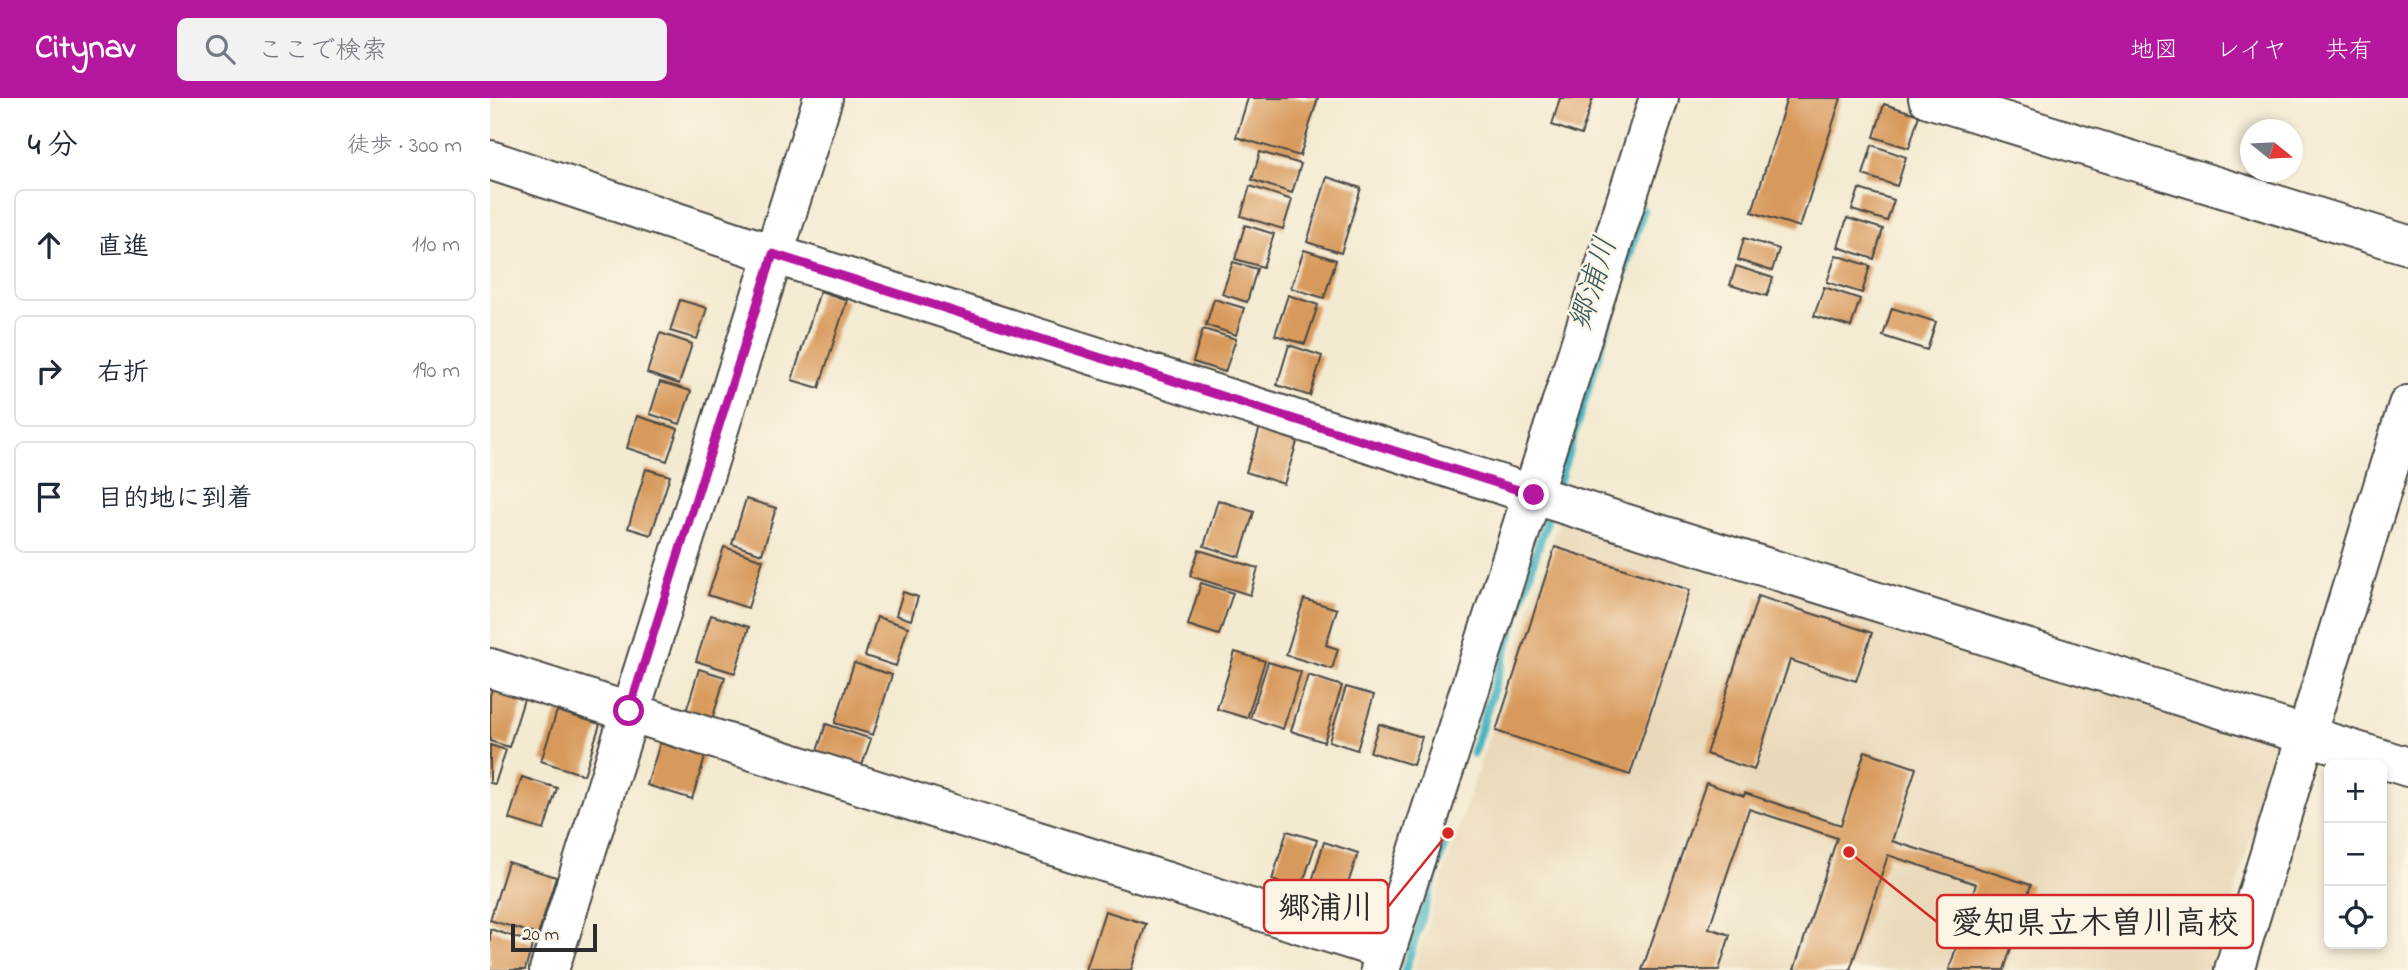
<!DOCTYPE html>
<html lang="ja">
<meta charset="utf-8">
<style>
body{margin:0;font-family:"Indie Flower","Klee One",sans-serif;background:#f2f2f3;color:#1f2937}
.controls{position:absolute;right:21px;bottom:21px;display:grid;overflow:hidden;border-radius:10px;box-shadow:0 4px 10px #0003}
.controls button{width:63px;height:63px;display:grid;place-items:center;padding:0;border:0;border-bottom:2px solid #e0e1e3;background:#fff;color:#1f2937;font:35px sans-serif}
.compass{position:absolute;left:1750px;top:21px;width:63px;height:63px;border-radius:50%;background:#fff;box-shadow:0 4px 10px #0003;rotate:108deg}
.scale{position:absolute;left:21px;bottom:18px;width:86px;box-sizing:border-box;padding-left:7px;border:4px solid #2b2b2b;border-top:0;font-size:19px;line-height:24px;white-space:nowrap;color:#2b2b2b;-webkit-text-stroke:5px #fcf5e5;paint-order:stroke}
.stop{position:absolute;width:21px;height:21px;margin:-16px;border:5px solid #b5179e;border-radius:50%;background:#fff}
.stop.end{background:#b5179e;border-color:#fff;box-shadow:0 2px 7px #0008}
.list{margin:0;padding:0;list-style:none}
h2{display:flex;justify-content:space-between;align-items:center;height:91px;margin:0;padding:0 28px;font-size:30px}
h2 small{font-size:23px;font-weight:400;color:#747a83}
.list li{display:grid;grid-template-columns:46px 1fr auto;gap:21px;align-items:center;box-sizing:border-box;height:112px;margin:0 14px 14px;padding:0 14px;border:2px solid #e0e1e3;border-radius:10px}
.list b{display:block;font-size:26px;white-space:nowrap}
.list em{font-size:23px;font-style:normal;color:#747a83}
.icon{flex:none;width:38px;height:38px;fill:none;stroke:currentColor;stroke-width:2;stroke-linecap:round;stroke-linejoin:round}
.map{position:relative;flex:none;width:1918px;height:872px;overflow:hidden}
header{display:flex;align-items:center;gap:42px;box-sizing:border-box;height:98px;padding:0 35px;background:#b5179e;color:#fff}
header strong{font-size:33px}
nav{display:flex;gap:38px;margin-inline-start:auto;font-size:24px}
.search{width:490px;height:63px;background:#f2f2f3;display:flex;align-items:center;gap:18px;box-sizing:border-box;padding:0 24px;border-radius:10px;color:#747a83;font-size:26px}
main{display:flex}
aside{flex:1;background:#fff}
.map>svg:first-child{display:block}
</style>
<header>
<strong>Citynav</strong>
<div class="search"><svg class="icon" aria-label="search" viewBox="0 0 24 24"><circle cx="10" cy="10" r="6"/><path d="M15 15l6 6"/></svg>ここで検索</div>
<nav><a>地図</a><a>レイヤ</a><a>共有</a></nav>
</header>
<main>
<aside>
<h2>4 分<small>徒歩 · 300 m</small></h2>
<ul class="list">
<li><svg class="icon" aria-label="ahead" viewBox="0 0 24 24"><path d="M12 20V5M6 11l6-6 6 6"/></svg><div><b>直進</b></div><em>110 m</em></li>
<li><svg class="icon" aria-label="right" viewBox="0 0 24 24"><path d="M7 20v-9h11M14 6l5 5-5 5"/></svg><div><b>右折</b></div><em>190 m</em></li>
<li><svg class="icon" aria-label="arrive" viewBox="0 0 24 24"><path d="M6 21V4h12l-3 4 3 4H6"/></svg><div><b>目的地に到着</b></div></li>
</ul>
</aside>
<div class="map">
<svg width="1918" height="872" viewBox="0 0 1918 872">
<rect width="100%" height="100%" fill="#fcf5e5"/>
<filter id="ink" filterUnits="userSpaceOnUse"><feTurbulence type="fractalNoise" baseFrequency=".0143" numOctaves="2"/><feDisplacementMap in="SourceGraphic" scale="14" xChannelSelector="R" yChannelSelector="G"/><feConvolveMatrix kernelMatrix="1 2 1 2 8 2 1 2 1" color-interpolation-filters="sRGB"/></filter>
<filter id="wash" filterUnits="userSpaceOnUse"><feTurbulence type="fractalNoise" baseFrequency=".00686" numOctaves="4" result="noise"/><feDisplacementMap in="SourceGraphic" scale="28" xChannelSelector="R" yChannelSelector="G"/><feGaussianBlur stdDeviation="1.57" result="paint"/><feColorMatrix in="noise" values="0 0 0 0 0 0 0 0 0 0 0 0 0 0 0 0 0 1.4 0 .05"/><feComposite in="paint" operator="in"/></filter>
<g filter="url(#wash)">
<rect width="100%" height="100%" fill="#f3ead1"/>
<path fill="#e9d9ba" d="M1071 416 1793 637 1721 872H923Z"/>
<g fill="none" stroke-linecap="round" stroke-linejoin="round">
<path stroke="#47b5c2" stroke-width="9" d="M1068 386 1153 112
M983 655 1059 414
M915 872 958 735"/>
</g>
<g id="blocks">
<path fill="#d89a5b" d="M758 0H828L810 58 746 39Z
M1070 0H1103L1091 37 1062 27Z
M1297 0H1351L1310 129 1262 114Z
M1394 6 1429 17 1419 50 1384 39Z
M1382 47 1416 59 1407 88 1373 77Z
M770 54 811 66 802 95 762 82Z
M837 79 871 90 851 155 817 144Z
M760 88 802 102 793 131 751 118Z
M1369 91 1404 102 1397 123 1362 112Z
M1357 120 1393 131 1384 161 1348 149Z
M755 127 784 136 773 169 745 161Z
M1254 140 1289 151 1282 173 1248 162Z
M814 152 846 162 834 200 801 190Z
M1346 157 1380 168 1372 195 1337 184Z
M743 164 767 171 757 204 732 196Z
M1246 168 1283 180 1277 198 1240 187Z
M1334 189 1370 201 1361 229 1324 218Z
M330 193 357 202 329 290 302 282Z
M798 197 828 207 815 246 785 237Z
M724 201 754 210 746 237 716 227Z
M190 202 217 210 207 241 180 233Z
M1402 210 1446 224 1437 252 1393 238Z
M713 231 746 241 735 274 703 264Z
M170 235 202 246 189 286 157 275Z
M799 247 832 258 820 298 787 287Z
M170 284 201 293 190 326 160 316Z
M147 318 188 331 177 363 137 350Z
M771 326 809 338 794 386 756 374Z
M156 371 180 378 161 437 138 430Z
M256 401 286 410 272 456 242 446Z
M728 402 764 414 750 459 714 448Z
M234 449 273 462 258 510 218 497Z
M1065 449 1200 492 1140 677 1006 633Z
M709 452 768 470 760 497 700 478Z
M711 485 743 495 729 537 698 527Z
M413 494 428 499 421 522 406 517Z
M1268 498 1382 535 1366 583 1300 562 1264 672 1216 656Z
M814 501 847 511 836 547 848 551 842 571 796 557Z
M221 517 259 529 245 575 206 563Z
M387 519 418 529 406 568 375 558Z
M745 554 775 563 757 620 727 611Z
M778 564 811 574 793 631 760 620Z
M364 565 402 577 383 637 345 625Z
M209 571 235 579 221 625 195 617Z
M818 577 852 588 834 644 801 633Z
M4 586 36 595 19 649 0 643V597Z
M856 589 884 597 867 652 839 643Z
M67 613 110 626 94 677 51 663Z
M336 626 381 641 372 667 327 653Z
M889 626 932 639 923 667 880 654Z
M170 645 215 659 202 701 157 687Z
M0 647 16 652 5 686 0 685Z
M1375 653 1426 670 1402 743 1541 787 1514 872H1459L1486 786 1398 757 1360 872H1304L1347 740 1259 711 1219 830 1240 837 1229 872H1152L1216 685 1254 698 1255 695 1351 727Z
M32 679 67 690 54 732 19 721Z
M797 733 827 742 811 791 782 782Z
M834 744 868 755 853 801 820 790Z
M18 764 66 779 48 837 0 822Z
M615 813 656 826 641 872H596Z
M0 831 43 845 35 872H0Z"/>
</g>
</g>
<g filter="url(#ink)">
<use href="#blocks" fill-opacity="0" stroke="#494844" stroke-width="2"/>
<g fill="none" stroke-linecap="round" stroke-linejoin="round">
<g stroke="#494844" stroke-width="42">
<path id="minor" d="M1438 0 1918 147
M0 62 283 156 1044 397 1918 669
M0 570 896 853
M59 872 333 0
M890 872 1169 0
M1744 872 1918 307"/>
</g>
<use href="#minor" stroke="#fff" stroke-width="38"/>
</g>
</g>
<g fill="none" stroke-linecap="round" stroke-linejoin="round" filter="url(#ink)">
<path stroke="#b5179e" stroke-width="9" d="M139 613 283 156 1044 397"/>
</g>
<g text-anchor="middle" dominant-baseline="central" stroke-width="5" stroke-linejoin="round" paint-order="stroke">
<g font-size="32" font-style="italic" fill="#355b60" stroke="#fcf5e5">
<text transform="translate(1105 186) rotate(-73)">郷浦川</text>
</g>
</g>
<path fill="none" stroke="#d62828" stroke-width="2.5" d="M958 735L898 809M1359 754L1447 824"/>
<g fill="#d62828" stroke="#fcf5e5" stroke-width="2.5">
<circle cx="958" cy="735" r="7"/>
<circle cx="1359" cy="754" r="7"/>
</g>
<g fill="#fcf5e5" stroke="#d62828" stroke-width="2.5">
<rect x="774" y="782" width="124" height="53" rx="7"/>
<rect x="1447" y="797" width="316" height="53" rx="7"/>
</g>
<g font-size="32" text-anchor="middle" font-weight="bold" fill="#2b2b2b">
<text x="836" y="820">郷浦川</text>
<text x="1605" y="835">愛知県立木曽川高校</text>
</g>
</svg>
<div class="controls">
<button>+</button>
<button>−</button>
<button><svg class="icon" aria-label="locate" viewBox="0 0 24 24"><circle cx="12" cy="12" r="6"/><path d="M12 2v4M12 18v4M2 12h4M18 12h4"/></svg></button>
</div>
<svg class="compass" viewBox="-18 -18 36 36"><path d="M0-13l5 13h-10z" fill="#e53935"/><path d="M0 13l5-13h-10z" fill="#747a83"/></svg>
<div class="scale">20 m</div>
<div class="stop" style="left:139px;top:613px"></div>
<div class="stop end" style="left:1044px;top:397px"></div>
</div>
</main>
